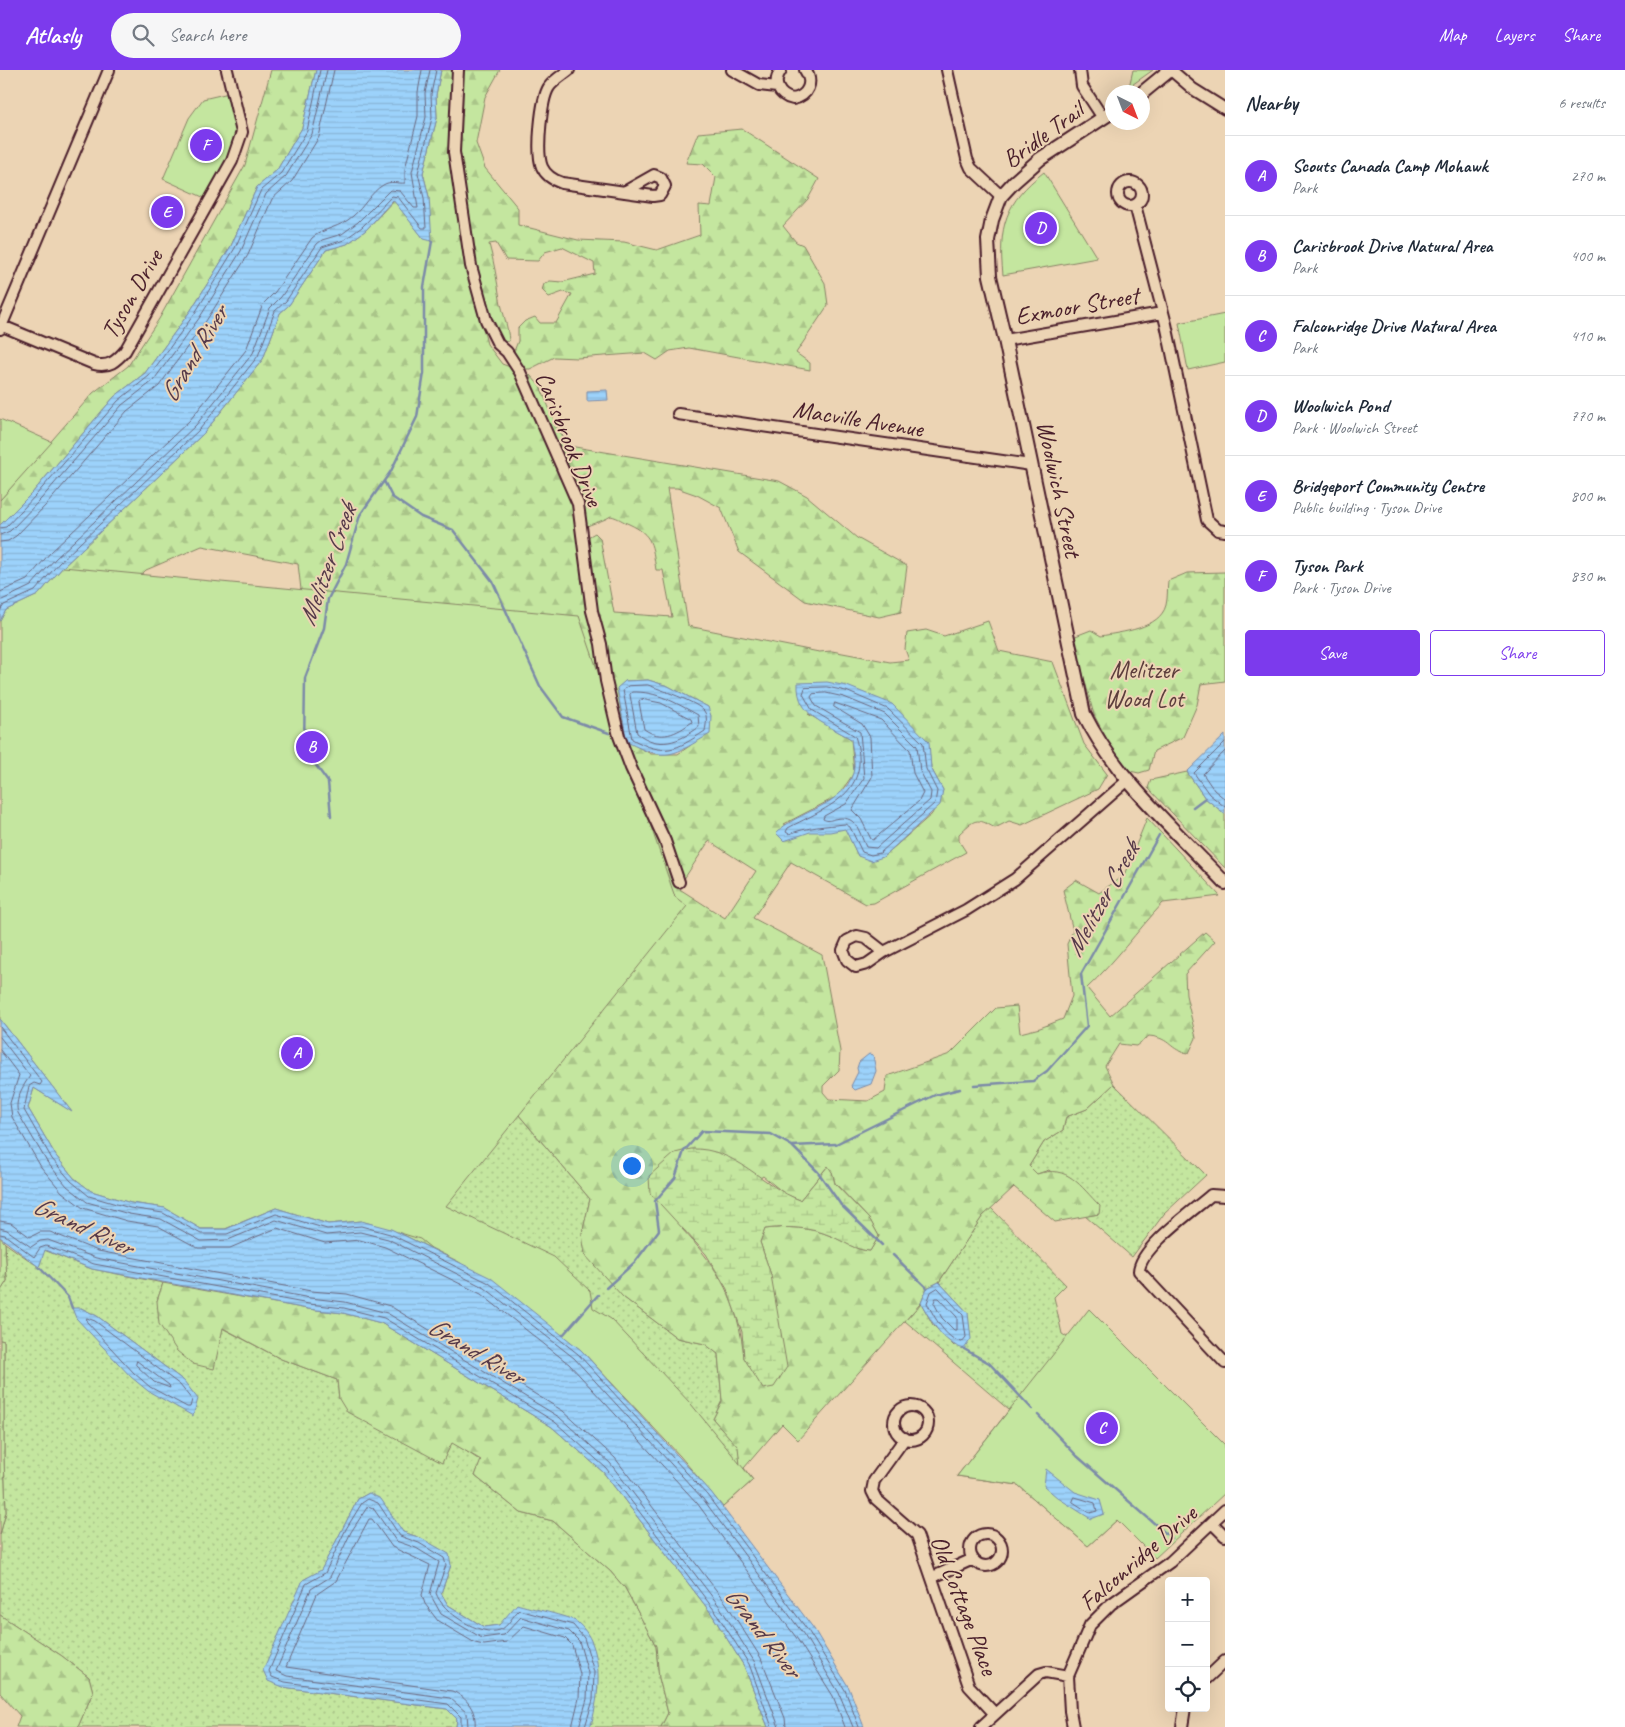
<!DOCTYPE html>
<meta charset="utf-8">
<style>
body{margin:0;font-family:Caveat,sans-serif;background:#f6f6f7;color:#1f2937}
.controls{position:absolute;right:15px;bottom:15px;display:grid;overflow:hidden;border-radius:5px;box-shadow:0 5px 20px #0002}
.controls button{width:45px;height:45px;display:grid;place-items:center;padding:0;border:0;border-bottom:1px solid #e0e1e3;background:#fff;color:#1f2937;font:25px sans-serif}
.compass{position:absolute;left:1105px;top:15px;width:45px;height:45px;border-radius:50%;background:#fff;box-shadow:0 5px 20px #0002;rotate:138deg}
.you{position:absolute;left:631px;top:1095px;width:18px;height:18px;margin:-12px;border:4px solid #fff;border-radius:50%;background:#1a73e8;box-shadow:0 0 0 8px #1a73e833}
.badge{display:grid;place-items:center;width:32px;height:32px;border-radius:50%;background:#7c3aed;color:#fff;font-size:16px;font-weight:700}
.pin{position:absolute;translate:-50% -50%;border:2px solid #fff;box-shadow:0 1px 5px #0006}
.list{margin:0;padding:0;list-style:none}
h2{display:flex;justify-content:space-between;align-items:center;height:65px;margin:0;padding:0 20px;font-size:21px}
h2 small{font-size:16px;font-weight:400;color:#747a83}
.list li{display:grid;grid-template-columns:32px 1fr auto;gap:15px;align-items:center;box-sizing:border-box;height:80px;padding:0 20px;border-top:1px solid #e0e1e3}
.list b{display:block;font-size:19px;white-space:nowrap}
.list p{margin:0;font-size:16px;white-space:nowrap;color:#747a83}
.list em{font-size:16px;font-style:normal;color:#747a83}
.actions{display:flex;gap:10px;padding:15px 20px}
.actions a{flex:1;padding:11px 0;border:1px solid #7c3aed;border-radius:5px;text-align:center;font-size:18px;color:#7c3aed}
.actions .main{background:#7c3aed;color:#fff}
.icon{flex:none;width:28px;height:28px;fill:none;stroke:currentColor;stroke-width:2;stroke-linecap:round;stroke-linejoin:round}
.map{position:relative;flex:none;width:1225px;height:1657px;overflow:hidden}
header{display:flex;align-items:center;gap:30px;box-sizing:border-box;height:70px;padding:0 25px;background:#7c3aed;color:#fff}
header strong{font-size:24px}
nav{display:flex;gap:28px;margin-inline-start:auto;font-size:18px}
.search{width:350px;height:45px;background:#f6f6f7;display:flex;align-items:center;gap:12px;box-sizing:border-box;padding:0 18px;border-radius:28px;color:#747a83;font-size:19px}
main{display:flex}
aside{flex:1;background:#fff}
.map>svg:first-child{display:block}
</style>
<header>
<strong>Atlasly</strong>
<div class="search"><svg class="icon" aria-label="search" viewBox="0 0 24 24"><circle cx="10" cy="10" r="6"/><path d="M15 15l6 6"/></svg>Search here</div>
<nav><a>Map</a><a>Layers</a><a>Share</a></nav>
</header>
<main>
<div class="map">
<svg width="1225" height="1657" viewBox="0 0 1225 1657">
<defs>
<pattern id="grass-dots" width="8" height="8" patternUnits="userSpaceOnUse" patternTransform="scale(1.25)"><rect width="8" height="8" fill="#c4e69f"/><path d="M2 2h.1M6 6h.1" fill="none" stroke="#aac589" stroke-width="1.8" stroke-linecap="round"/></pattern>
<pattern id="forest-firs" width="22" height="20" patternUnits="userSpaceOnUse" patternTransform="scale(1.25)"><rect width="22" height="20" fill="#c4e69f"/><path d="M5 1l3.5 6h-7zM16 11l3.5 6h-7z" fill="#aac589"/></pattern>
<pattern id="wetland-marsh" width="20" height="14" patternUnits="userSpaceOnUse" patternTransform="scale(1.25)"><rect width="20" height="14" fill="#c4e69f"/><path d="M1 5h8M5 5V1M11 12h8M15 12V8" fill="none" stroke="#aac589"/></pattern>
<pattern id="water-rules" width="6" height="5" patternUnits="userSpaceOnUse" patternTransform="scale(1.25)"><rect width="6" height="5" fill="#9cd2fb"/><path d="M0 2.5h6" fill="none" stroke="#88b4d7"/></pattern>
</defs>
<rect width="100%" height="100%" fill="#ecd4b4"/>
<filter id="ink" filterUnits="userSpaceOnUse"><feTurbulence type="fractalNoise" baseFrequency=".02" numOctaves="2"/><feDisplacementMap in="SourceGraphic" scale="10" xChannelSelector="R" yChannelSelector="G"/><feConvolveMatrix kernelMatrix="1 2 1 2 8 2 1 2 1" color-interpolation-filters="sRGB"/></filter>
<g filter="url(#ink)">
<path fill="url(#grass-dots)" stroke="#878265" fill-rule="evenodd" d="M392 895 590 1129 582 1164 623 1227 677 1268 705 1274 718 1284 722 1331 713 1349 739 1377 740 1395 459 1192 391 1159Z
M1114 1014 1206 1105 1164 1144 1132 1187 1085 1146 1099 1144 1049 1100 1037 1104 1029 1096 1044 1072 1063 1060 1066 1047 1087 1039Z
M991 1138 1066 1215 1054 1227 1062 1264 1075 1272 1155 1488 1117 1450 1088 1476 1018 1415 957 1406 1009 1340 905 1251 921 1233 933 1255 954 1276 968 1243 939 1212 982 1147Z
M5 1173 39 1197 44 1180 92 1199 163 1213 157 1231 222 1258 281 1289 337 1310 339 1329 442 1392 452 1372 481 1391 475 1406 521 1443 553 1451 610 1501 625 1518 656 1576 659 1608 668 1643 661 1657H588L591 1655 576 1551 560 1547 484 1557 448 1535 441 1523 451 1495 421 1468 403 1462 369 1423 358 1429 321 1501 303 1510 283 1617 447 1639 457 1649 456 1657H78L93 1622 89 1607 62 1586 0 1545V1465L6 1442 4 1389V1271L0 1270V1222L7 1211ZM81 1238 97 1246 184 1311Z"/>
<path fill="url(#forest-firs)" stroke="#878265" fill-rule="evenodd" d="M271 0H316L302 58 277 100 257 117 231 176 191 240 145 303 114 327 33 422 0 455V430L93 323 128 296 159 249 245 95Z
M441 0H455L450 76 461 167 487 274 502 294 529 304 540 316 557 357 569 376 779 411 807 426 857 468 907 496 901 542 879 547 805 531 739 482 721 438 697 425 677 418H667L688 556 819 582 832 581 890 592 909 590 905 579 907 563 926 560 944 566 988 551 999 581 1053 592 1084 674 1107 704 1098 719 1022 755 1009 751 995 758C976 747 975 749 959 764V771L966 782 874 833 866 834 791 792 753 848 822 885 840 981 839 1000 823 1016V1022L829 1029 868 1031 885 1022 887 1006 950 984 996 938 1017 936 1020 963 1040 958 1063 949 1072 926 1067 874 1073 861 1063 820 1076 810 1099 823 1124 805 1147 748 1220 826 1163 833C1137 861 1115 892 1087 918L1110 946 1205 862 1215 871 1185 904 1186 925 1196 968 1189 983C1169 981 1172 968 1149 966L1136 976 1119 974 1105 996 1114 1014 1087 1039 1066 1047 1063 1060 1044 1072 1029 1096 1037 1104C1068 1094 1080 1116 1100 1136L1099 1144 1055 1152 1014 1117 982 1147 939 1212 927 1218 921 1233 798 1370 782 1354 744 1398 753 1410 723 1437 740 1395 738 1377 713 1349 722 1331 718 1284 705 1274 677 1268 623 1227 585 1185 582 1164 590 1129 392 895 0 949 306 562 298 494 202 476 146 500 28 612 0 551 38 525 63 497 204 363 263 289 280 243 289 235 326 180 347 174 366 160 394 130 424 169 429 127 423 103 437 48 436 25ZM611 446C619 448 622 451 629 454 653 465 652 475 656 500H663L672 547 614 543 600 468 595 463 579 472V461C589 453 600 453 611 446ZM648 610 668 616 708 637 691 675 678 684H651L627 671 617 619 625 611ZM808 644 928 672 931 698 943 720 932 744 883 787 858 786 845 758C823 764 806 760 784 754L838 726 854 703 851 669ZM709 771 756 801 725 848 678 818ZM827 1097 832 1102 835 1113 870 1150 879 1166 870 1181C854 1180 845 1171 831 1166 810 1157 787 1156 765 1159L760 1172 771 1205 744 1288C739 1233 719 1198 682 1159L763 1106 785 1124 800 1130Z
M462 0H500L485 27 476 73 485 98 518 138V155L578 170 624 172 657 180 700 165 699 135 711 136 716 107 703 94 686 93 698 63 742 59 819 109 808 129 783 156 796 172 803 175 825 213 828 235 796 283 810 293V300L689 278 670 281 657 290 645 283 577 288 554 287 530 299H524L513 284 518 271V258L525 251 535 247 540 253H556L572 224 563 222 549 227 542 220 544 214 550 211 562 212 595 204 594 193 562 177 545 182 538 191 506 190 496 173 489 174C494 192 497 210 500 229 503 244 508 256 509 271L503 273 489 245 474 196 457 85Z
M1225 502V611L1201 614 1197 635 1183 667 1154 681 1149 700 1139 703 1130 701 1110 675 1094 645 1073 567 1091 560 1101 566C1121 562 1160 559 1166 535 1168 527 1167 519 1168 511L1187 503Z
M1187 702 1205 728 1225 744V798L1148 718 1151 710Z
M0 1167 5 1173 7 1211 0 1222Z
M163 1213 308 1239 343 1243 381 1253 552 1357 603 1402 711 1543 744 1596 768 1657H661L668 1643 659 1608 656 1576 625 1518 610 1501 553 1451 521 1443 475 1406 481 1390 452 1373 442 1393 347 1342 339 1329 337 1310 281 1289 223 1258 214 1299 193 1294 177 1281 159 1254 157 1231Z
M0 1270 4 1271V1389L6 1442 0 1465Z
M0 1545 62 1586 89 1607 93 1622 78 1657H16L20 1646 0 1623Z"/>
<path fill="url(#wetland-marsh)" stroke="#878265" d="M691 1079C736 1077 763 1117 800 1130L828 1096 832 1102 835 1114 870 1150 879 1166 870 1181C854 1180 845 1172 831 1166 810 1157 787 1156 765 1159L760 1172 771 1205 787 1297 774 1317 763 1319 744 1288 742 1262 727 1219 706 1184 650 1123 649 1106 675 1083Z"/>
<path fill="#c4e69f" stroke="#878265" d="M1133 0H1153L1129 17Z
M229 23 239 59 229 91 207 129 163 109 189 48 203 29Z
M1044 102 1097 188 1003 205C998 157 1005 132 1044 102Z
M1225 244V292L1188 300 1179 253Z
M0 349 52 372 0 430Z
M63 497 579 546 675 827 687 836 446 1136 554 1187 590 1221 593 1238 611 1249 691 1334 753 1410 723 1437 680 1386 581 1280 459 1192 431 1178 420 1169 361 1151 328 1154 276 1138 225 1159H201L165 1138 131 1133 91 1121 74 1108 56 1086 28 1038 34 1018 71 1041 0 949V551L6 540 38 525Z
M1089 1239 1225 1375V1423L1155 1488 1117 1450 1088 1476 1018 1415 957 1406Z"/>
<path fill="url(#water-rules)" stroke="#7b8aa8" d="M316 0H441L436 25 437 48 423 103 429 127 432 171 424 169 393 130 366 160 347 174 326 180 289 235 280 243 263 289 204 363 63 497 38 525 6 540 0 551V455L33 422 114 327 145 303 191 240 231 176 257 117 277 100 302 58Z
M607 320 608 330 587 331V321Z
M648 610 668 616 708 637 711 646 710 664C673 685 668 693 627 672L617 618 625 611Z
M827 612 847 616 892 634 929 672 931 698 943 720 940 735 883 787 871 791 858 786 845 759 830 762H810L784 771 776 763C798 740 843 737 853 703 856 694 852 678 851 669 827 654 796 646 798 613Z
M1225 665V744L1205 728 1187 702Z
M0 949 72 1042 34 1018 28 1038 56 1086 74 1108 91 1121 131 1133 165 1138 201 1159H226L276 1138 328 1154 361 1151 391 1159 491 1208 581 1280 711 1422 814 1559 849 1618 864 1657H768L744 1596 711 1543 603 1402 552 1357 381 1253 343 1243 308 1239 92 1199 45 1180 39 1197 0 1167Z
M869 984 873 985 876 1001 871 1014 855 1020 851 1016 858 1002 857 998 859 992Z
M939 1212 968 1243 971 1269 964 1279C943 1273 931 1251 921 1233L927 1218Z
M72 1238H81L97 1246 184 1311 198 1329 193 1346 148 1321 131 1307 76 1248Z
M1046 1399 1075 1422 1100 1430 1104 1444 1091 1449 1058 1428 1044 1416Z
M369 1423 381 1429 403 1462 421 1468 449 1484 451 1495 441 1523 448 1535 484 1557 499 1555 517 1534C529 1538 569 1546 577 1552 605 1575 600 1624 591 1655L588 1657H456L457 1649 447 1639 283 1617 268 1611 263 1600 303 1510 321 1500 358 1429Z"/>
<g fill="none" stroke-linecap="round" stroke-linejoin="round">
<path stroke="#6b677e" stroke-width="1" d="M0 458 6 457 36 425 118 331 149 306 195 243 235 178 261 120 281 103 307 61 320 0
M0 465 10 461 41 429 122 335 153 311 200 247 241 181 266 124 286 106 312 64 327 0
M0 472 8 471 16 466 47 434 127 341 159 316 206 251 248 185 272 129 292 111 319 67 334 0
M0 522 27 510 50 483 190 350 246 280 263 234 275 222 312 168C323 158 340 158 353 146 364 137 371 122 383 115 391 110 398 114 405 113V99L418 46V22L422 0
M0 531 31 516 55 489 196 355 253 283 270 238 281 227 317 174 322 170 342 164 358 152 390 120 400 121 414 138H418L412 102 426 47 425 23 430 0
M0 541 4 535 35 521 59 493 200 359 258 286 275 241 286 231 322 177 344 170 362 157 392 126 398 127 422 158H426L424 128 418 103 432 48 431 24 436 0
M648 615C659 619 697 632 704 641 708 646 706 655 705 661 676 680 665 687 632 669L623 620 628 616Z
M827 617 846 621 888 639 923 673 926 699 937 721 935 733 880 783 871 785 862 782 850 757 845 754C826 756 807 757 789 764L786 762 788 758C829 736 873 723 855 666L812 640 803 624 805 618Z
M632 622C657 621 676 633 698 645L699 657C679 672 659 680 637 663L630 625Z
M826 623 844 627 885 644 917 676 920 701 931 722 930 730 876 778 866 777C858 760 857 744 834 749 829 751 827 751 823 749L824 746 846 734 864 708 860 662 816 636 811 627 813 624Z
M641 629 661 633 691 649 692 652C676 664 661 671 644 659L639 632Z
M835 633 881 650 910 680 913 703 923 723 919 731 873 770 871 769 861 749 852 740 872 707 870 667 862 654 834 637Z
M1225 672 1194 703 1209 724 1225 737
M1225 681 1203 704 1214 720 1225 729
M0 957 42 1012 40 1015 34 1013 29 1016 24 1040 52 1089 71 1111 89 1126 130 1138 163 1143 201 1164H227L276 1144 327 1159 361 1156 390 1164 489 1213 578 1284 707 1425 809 1562 845 1620 859 1657
M0 967 30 1006C23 1016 14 1030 18 1043L47 1092 67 1116 87 1132 129 1144 161 1149 201 1171 228 1170 276 1150 326 1165 360 1162 388 1169 485 1218 574 1288 703 1429 804 1565 839 1623 853 1657
M0 980 19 1005 10 1033 12 1047 41 1097 62 1122 83 1138 127 1151 158 1156 198 1178H230L277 1158 325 1173 360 1170 385 1177 481 1224 569 1294 697 1433 798 1570 833 1626 845 1657
M0 1151 11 1153 30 1167 40 1162H50L98 1181 311 1221 347 1224 390 1236 563 1341 615 1388 726 1533 761 1588 785 1648 786 1657
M0 1158 7 1160 31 1177 40 1171 48 1170 96 1188 310 1228 345 1232 387 1243 559 1347 610 1393 720 1537 754 1591 779 1657
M0 1164 5 1165 34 1187 40 1178 46 1176 94 1194 309 1234 344 1238 384 1248 555 1352 606 1398 715 1541 749 1594 772 1657
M938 1218 963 1245 966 1267 962 1272C946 1270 934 1246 927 1233L931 1222Z
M936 1228H939L957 1247V1260H954L942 1248 934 1233Z
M87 1248 95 1251 180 1315 192 1330 190 1337H187L150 1317 134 1303 87 1252Z
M137 1291 169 1315 170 1318 154 1312 136 1295Z
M1075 1427 1095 1433 1097 1441 1090 1443 1073 1432Z
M461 1657V1647L448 1634 285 1612 272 1607 269 1601 306 1514 325 1503 346 1459 362 1433 368 1429 378 1433 400 1466 419 1473 444 1488 446 1495 436 1523C442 1542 480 1567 500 1560 508 1557 513 1545 519 1540L573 1555 584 1568 594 1602 593 1630 585 1657
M468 1657 467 1643 450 1628 287 1606 276 1601 311 1519 330 1507 351 1462 368 1436 373 1438 396 1471 416 1478 439 1492 430 1524 441 1544 482 1568 504 1565 521 1547 569 1561 579 1571 588 1603 587 1629 579 1657
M475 1657C477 1641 467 1627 452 1621L286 1597 317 1524 336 1511 369 1449H372L392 1477 430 1495 422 1525 425 1534 438 1551 475 1573 484 1575 507 1572 524 1556 565 1568 572 1575 580 1604 579 1628 572 1657"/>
<path stroke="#7b8aa8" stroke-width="2.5" d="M384 411 392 427 421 447 453 460 493 512 540 616 563 647 609 663
M1193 737 1205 728
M331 746 328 712 304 679 305 608 324 558 328 529 346 494 360 445 391 401 417 347 424 303V217L432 171
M974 1015 1033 1011 1047 1001 1087 956 1081 904 1159 765
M792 1076 836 1074 935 1025 960 1019
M893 1185 927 1218
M39 1197 68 1227 72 1238
M606 1218 635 1192 659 1160 655 1131 675 1108 684 1081 702 1061 771 1064 792 1076 818 1102 841 1135 882 1175
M563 1265 598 1225
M964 1279 989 1293 1032 1339
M1038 1345 1077 1386 1171 1468"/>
<g stroke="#4a1f2b" stroke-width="14">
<path id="minor" d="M458 0 454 82 471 196 486 250 498 274 507 282 520 302 578 434 592 541 601 574 606 611 619 666 631 698 665 771 679 812
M569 0C563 5 554 10 549 17 541 29 536 83 542 97 546 106 553 110 562 113L653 126 660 125 665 116 661 108 654 105 624 122
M732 0 759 15 777 17
M781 0C772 12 778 26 793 29 808 26 814 12 805 0
M947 0 967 89 971 98 1001 126
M1080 0 1082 16 1103 48
M1171 0 1193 19 1225 39
M1118 124a12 12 0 1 1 24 0a12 12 0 1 1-24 0Z
M1135 135 1166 254 1207 450 1218 460 1225 461
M0 255 94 294C109 298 116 291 125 281L232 91 242 62 227 0
M0 259 109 0
M1005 270 1162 243
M678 344 1031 395
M884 882 866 868 857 866 847 871 843 880 847 890 856 897 867 894 884 882 966 840 1015 809 1128 710
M1225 1126 1211 1125C1193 1141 1140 1178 1139 1201L1225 1293
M894 1353a17 17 0 1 1 34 0a17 17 0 1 1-34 0Z
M905 1368 874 1411 872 1421 876 1429 917 1465 969 1616 994 1643
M1212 1453 1225 1466
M970 1480a16 16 0 1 1 32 0a16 16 0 1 1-32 0Z
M933 1507 973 1489
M1206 1609 1225 1591
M981 1657 1039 1604 1046 1602 1068 1606
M1073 1657 1070 1641 1068 1606 1090 1555 1111 1534 1170 1492 1225 1440
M1182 1657 1185 1638"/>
</g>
<g stroke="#4a1f2b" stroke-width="16">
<path id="tertiary" d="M1142 23 1170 0
M1112 42 1040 89 1014 112 1001 126 992 150 988 170 990 206 1005 270 1084 644C1117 710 1175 760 1225 813"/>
</g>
<use href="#minor" stroke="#ecd4b4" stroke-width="10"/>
<use href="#tertiary" stroke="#ecd4b4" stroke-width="12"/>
</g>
</g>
<g text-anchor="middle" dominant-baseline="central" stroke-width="4" stroke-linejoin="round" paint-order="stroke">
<g font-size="25" fill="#4a1f2b" stroke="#ecd4b4">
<text transform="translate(1043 65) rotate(-36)">Bridle Trail</text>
<text transform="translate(132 224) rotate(-60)">Tyson Drive</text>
<text transform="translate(1077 236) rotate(-10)">Exmoor Street</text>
<text transform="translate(858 349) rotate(9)">Macville Avenue</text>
<text transform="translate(569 369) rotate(68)">Carisbrook Drive</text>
<text transform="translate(1059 419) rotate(78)">Woolwich Street</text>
<text transform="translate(1138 1488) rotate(-41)">Falconridge Drive</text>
<text transform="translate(964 1535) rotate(69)">Old Cottage Place</text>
</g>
<g font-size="25" fill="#5c3d3c" stroke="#ecd4b4">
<text x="1144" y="600">Melitzer<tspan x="1144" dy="29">Wood Lot</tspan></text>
</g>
<g font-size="26" font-style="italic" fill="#563a4a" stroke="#ecd4b4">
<text transform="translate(194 284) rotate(-59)">Grand River</text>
<text transform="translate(327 495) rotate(-70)">Melitzer Creek</text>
<text transform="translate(1102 829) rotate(-61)">Melitzer Creek</text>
<text transform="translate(83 1156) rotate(25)">Grand River</text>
<text transform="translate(476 1281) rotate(31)">Grand River</text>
<text transform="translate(763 1562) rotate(52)">Grand River</text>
</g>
</g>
</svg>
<div class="controls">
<button>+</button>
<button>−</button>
<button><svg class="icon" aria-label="locate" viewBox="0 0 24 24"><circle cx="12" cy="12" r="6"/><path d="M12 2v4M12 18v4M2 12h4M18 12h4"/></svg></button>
</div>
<svg class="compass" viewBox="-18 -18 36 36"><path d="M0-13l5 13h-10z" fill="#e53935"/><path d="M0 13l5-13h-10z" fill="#747a83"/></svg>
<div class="you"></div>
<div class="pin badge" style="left:297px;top:983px">A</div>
<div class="pin badge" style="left:312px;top:677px">B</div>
<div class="pin badge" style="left:1102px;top:1358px">C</div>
<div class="pin badge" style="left:1041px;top:158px">D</div>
<div class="pin badge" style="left:167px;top:142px">E</div>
<div class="pin badge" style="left:206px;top:75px">F</div>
</div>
<aside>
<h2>Nearby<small>6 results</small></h2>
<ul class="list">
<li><span class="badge">A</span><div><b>Scouts Canada Camp Mohawk</b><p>Park</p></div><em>270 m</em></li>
<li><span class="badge">B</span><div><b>Carisbrook Drive Natural Area</b><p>Park</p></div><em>400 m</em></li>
<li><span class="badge">C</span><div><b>Falconridge Drive Natural Area</b><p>Park</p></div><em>410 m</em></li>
<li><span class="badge">D</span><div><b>Woolwich Pond</b><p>Park · Woolwich Street</p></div><em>770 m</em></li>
<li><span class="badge">E</span><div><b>Bridgeport Community Centre</b><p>Public building · Tyson Drive</p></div><em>800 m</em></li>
<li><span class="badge">F</span><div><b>Tyson Park</b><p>Park · Tyson Drive</p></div><em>830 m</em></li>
</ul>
<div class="actions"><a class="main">Save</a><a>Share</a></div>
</aside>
</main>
